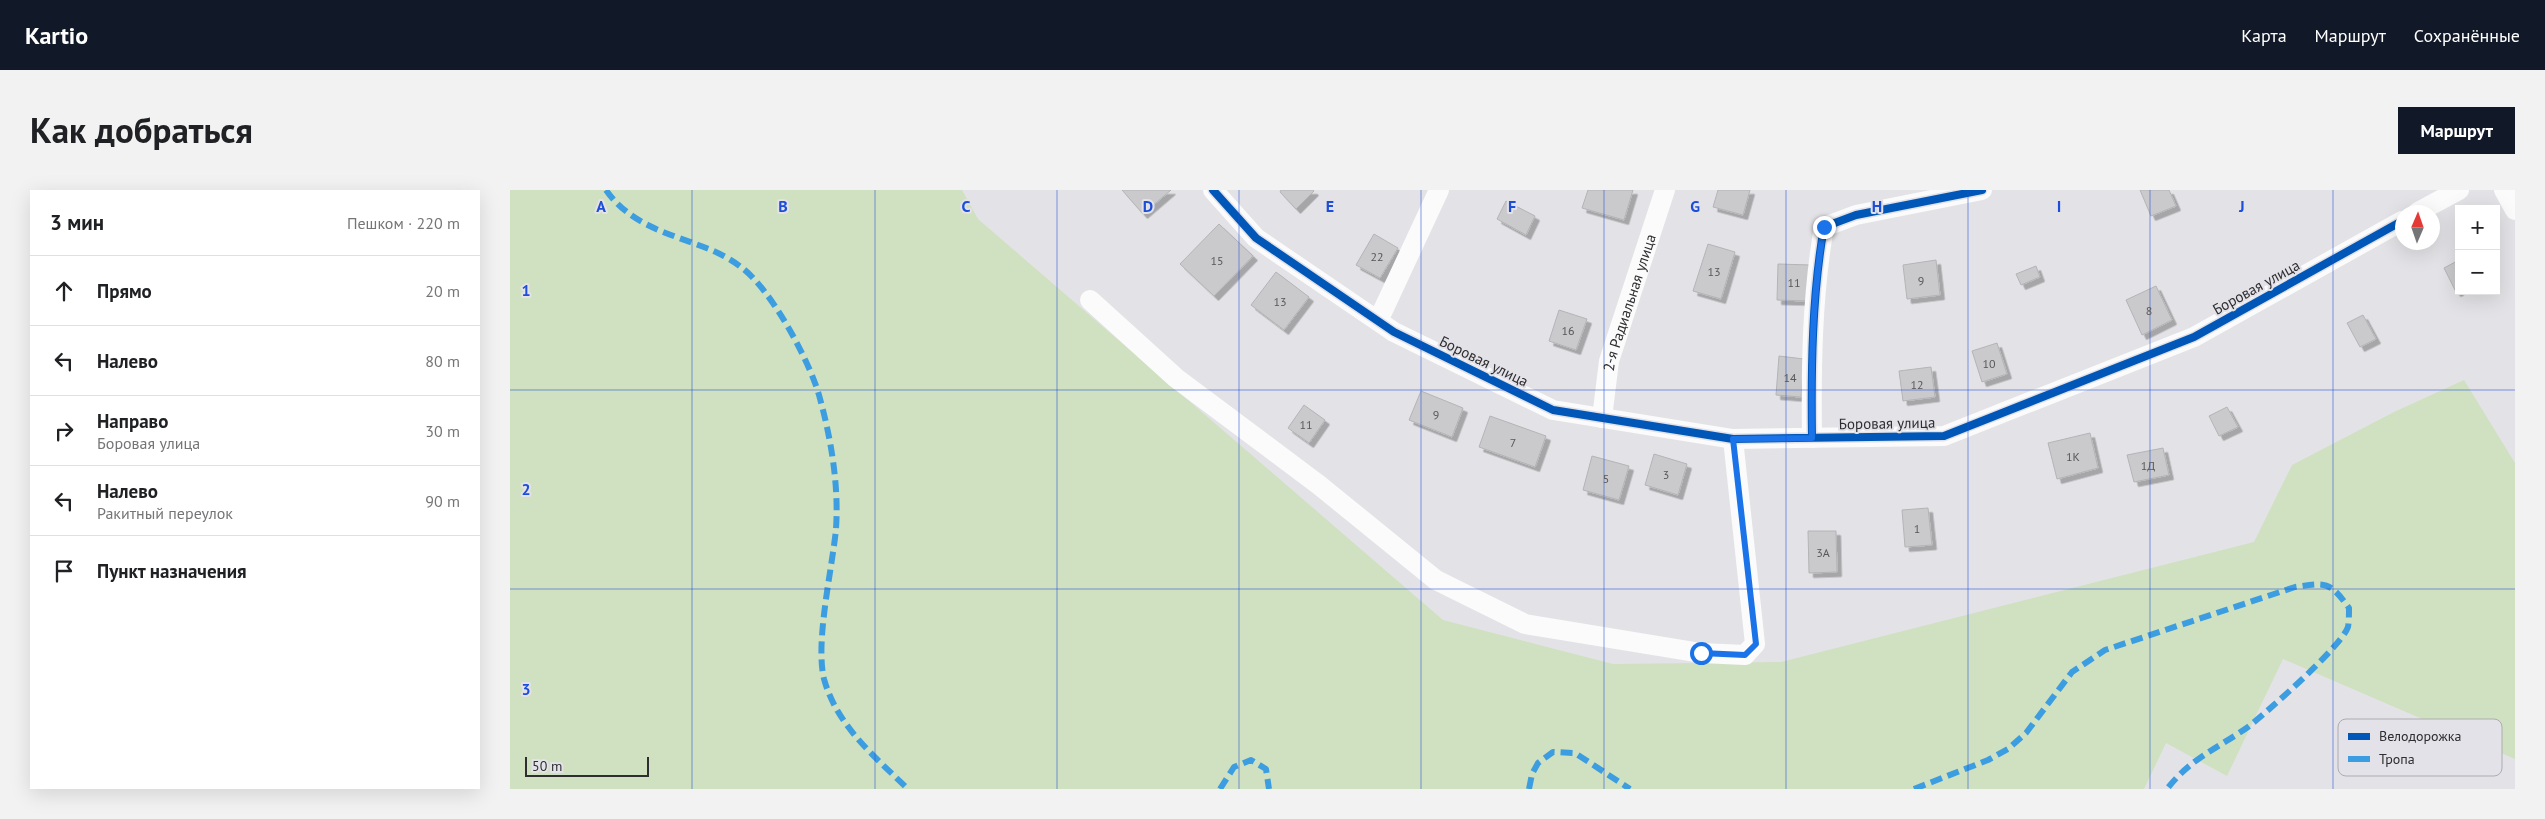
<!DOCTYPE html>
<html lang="ru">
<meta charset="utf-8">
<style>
body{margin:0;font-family:"PT Sans",sans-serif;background:#f2f2f2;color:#202124}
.controls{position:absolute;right:15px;top:15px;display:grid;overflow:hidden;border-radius:0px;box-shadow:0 5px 20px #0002}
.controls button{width:45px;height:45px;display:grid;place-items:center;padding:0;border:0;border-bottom:1px solid #e0e0e0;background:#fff;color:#202124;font:25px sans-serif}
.compass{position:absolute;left:1885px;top:15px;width:45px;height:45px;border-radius:50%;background:#fff;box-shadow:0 5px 20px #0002;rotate:2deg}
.scale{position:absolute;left:15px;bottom:12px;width:124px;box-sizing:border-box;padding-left:5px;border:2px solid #2e2e30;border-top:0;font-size:14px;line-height:18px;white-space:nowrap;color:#2e2e30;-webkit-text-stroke:4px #e2e2e8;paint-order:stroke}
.stop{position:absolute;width:15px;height:15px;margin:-11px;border:4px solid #1a73e8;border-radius:50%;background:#fff}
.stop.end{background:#1a73e8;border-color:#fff;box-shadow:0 1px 5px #0008}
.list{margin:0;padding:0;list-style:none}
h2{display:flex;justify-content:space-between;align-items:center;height:65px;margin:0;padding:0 20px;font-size:21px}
h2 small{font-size:16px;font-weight:400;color:#757577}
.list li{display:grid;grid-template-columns:32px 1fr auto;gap:15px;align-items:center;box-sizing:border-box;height:70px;padding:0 20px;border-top:1px solid #e0e0e0}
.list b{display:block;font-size:19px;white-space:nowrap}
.list p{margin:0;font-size:16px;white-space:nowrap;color:#757577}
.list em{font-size:16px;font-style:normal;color:#757577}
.icon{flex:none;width:28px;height:28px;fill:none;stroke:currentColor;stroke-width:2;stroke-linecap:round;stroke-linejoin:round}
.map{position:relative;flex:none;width:2005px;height:599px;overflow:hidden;border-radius:0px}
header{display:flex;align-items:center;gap:30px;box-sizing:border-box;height:70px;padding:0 25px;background:#111827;color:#fff}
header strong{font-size:24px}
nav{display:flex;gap:28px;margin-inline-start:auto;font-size:18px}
.intro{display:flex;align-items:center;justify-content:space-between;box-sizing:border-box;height:120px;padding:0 30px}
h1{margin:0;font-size:35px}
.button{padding:12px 22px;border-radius:0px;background:#111827;color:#fff;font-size:18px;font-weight:700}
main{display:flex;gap:30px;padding:0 30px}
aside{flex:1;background:#fff;border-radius:0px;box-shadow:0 5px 20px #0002}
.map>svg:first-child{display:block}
</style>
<header>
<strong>Kartio</strong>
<nav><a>Карта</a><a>Маршрут</a><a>Сохранённые</a></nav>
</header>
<div class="intro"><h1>Как добраться</h1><a class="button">Маршрут</a></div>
<main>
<aside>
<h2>3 мин<small>Пешком · 220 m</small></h2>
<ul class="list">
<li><svg class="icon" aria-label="ahead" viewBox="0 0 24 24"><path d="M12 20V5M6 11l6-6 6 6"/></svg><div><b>Прямо</b></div><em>20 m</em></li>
<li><svg class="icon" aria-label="left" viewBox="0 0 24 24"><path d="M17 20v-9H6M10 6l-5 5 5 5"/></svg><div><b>Налево</b></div><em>80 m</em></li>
<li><svg class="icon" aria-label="right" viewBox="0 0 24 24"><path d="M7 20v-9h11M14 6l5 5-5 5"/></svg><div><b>Направо</b><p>Боровая улица</p></div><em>30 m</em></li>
<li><svg class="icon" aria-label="left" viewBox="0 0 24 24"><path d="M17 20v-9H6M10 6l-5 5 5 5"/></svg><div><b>Налево</b><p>Ракитный переулок</p></div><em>90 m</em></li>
<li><svg class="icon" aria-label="arrive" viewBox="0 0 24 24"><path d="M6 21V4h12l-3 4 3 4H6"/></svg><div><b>Пункт назначения</b></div></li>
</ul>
</aside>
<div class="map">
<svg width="2005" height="599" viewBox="0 0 2005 599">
<defs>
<filter id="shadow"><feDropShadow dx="4.5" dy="4.5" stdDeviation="0" flood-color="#0004"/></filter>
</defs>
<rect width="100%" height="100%" fill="#e3e3e7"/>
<path fill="#cfe1c0" d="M0 0H452L468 29 933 430 1103 474 1271 472 1744 352 1782 275 1884 222 1954 190 2005 273V569L1773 469 1717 586 1656 553 1634 599H0Z"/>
<path fill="#cacacd" stroke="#b4b4b7" filter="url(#shadow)" d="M612 0H661L633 24Z
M771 0H803L804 1 786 19 770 2Z
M1078 0H1123L1114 30 1072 18Z
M1208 0H1240L1233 25 1203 17Z
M1630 0H1659L1666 16 1641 26Z
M996 11 1025 26 1016 45 987 29Z
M709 34 743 66 704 106 670 74Z
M864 44 888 58 870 88 846 75Z
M1198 54 1225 62 1211 109 1183 101Z
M1426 70 1430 105 1397 109 1393 75Z
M1949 70V101L1946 102 1934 78Z
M1268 74 1301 75 1300 111 1267 110Z
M1526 76 1530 87 1511 95 1506 84Z
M766 82 799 107 774 140 741 115Z
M1646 96 1662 130 1632 145 1616 110Z
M1049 120 1077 129 1066 160 1039 151Z
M1853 125 1866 149 1850 157 1837 133Z
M1487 153 1497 184 1472 192 1462 161Z
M1269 166 1294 169 1291 207 1266 205Z
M1421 177 1425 207 1393 211 1389 181Z
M911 201 953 218 942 247 899 230Z
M794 215 815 230 799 253 778 238Z
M1717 217 1728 237 1709 246 1699 226Z
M980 226 1036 246 1025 277 969 257Z
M1580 243 1588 278 1547 289 1538 253Z
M1653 258 1659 285 1624 292 1617 265Z
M1144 264 1177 274 1168 305 1135 295Z
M1082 266 1119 276 1109 310 1073 300Z
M1418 318 1422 355 1395 357 1392 320Z
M1298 341H1326L1327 382 1299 383Z"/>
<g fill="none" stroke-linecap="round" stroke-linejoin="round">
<g stroke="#fbfbfb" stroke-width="20">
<path d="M703 0 746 48 884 142 1043 220 1223 249 1434 246 1684 147 1892 31"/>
<path d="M1994 0 2005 20"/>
<path d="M1908 22 1949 0"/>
<path d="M580 110 666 188 809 295 926 390 1015 434 1191 463 1235 465 1245 454 1223 249"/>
<path d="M868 131 929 0"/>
<path id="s1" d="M1092 228 1099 171 1155 0"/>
<path d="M1302 248C1301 179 1302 105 1314 37L1346 25 1472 0"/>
</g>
<path stroke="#3d9de1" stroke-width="6" stroke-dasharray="12 6" stroke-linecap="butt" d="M96 0C121 36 161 44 199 59 209 63 222 70 231 77 261 99 299 170 309 205 321 248 329 295 326 339 322 380 305 452 314 489 327 536 365 567 398 599
M710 599 724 577 741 570 756 579 759 599
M1019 599 1022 584 1028 573 1043 562 1065 563 1120 599
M1404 599 1478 570 1498 559 1516 543 1562 482 1595 460 1785 397C1817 392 1820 392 1839 418 1839 424 1839 432 1838 437 1831 457 1757 522 1738 537 1708 558 1681 568 1657 599"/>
<g stroke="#e2e2e8" stroke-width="11">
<path id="cycleway" d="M703 0 746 48 884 142 1043 220 1223 249 1434 246 1684 147 1892 31
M1302 248C1301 179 1302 105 1314 37L1346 25 1472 0"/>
</g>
<use href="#cycleway" stroke="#0057b8" stroke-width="8"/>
</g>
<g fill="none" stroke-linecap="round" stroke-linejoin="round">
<path stroke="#1a73e8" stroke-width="6" d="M1191 463 1235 465 1246 454 1223 249 1302 248C1301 179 1302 105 1314 37"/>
</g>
<path fill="none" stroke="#1d4ed8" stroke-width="1" stroke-opacity="0.55" d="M182 0V599M365 0V599M547 0V599M729 0V599M911 0V599M1094 0V599M1276 0V599M1458 0V599M1640 0V599M1823 0V599M0 200H2005M0 399H2005"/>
<g text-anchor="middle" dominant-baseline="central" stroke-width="4" stroke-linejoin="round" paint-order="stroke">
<g font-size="12" fill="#575759">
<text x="867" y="66">22</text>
<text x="707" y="70">15</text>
<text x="1204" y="81">13</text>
<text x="1411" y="90">9</text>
<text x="1284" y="92">11</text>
<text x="770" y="111">13</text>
<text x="1639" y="120">8</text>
<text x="1058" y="140">16</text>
<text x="1479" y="173">10</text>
<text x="1280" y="187">14</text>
<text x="1407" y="194">12</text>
<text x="926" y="224">9</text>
<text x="796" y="234">11</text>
<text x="1003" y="252">7</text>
<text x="1563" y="266">1К</text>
<text x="1638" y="275">1Д</text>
<text x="1156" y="284">3</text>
<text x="1096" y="288">5</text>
<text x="1407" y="338">1</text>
<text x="1313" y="362">3А</text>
</g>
<g font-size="15" fill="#2e2e30" stroke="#e2e2e8">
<text transform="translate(1746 97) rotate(-29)">Боровая улица</text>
<text stroke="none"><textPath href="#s1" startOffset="119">2-я Радиальная улица</textPath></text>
<text transform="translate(974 171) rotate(26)">Боровая улица</text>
<text transform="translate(1377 233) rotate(-1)">Боровая улица</text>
</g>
</g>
<rect x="1828" y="529" width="164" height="57" rx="8" fill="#e2e2e8" stroke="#acacb1" stroke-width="1"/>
<rect x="1838" y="543" width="22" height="7" fill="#0057b8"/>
<rect x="1838" y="566" width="22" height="6" fill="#3d9de1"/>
<g font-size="14" fill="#2e2e30">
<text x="1869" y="551">Велодорожка</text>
<text x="1869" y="574">Тропа</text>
</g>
<g font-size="16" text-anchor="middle" font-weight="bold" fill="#1d4ed8" stroke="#e2e2e8" stroke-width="4" stroke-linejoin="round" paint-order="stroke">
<text x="91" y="22">A</text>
<text x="273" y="22">B</text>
<text x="456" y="22">C</text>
<text x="638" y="22">D</text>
<text x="820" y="22">E</text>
<text x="1002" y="22">F</text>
<text x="1185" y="22">G</text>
<text x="1367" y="22">H</text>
<text x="1549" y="22">I</text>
<text x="1732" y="22">J</text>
<text x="16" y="106">1</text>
<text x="16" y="305">2</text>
<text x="16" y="505">3</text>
</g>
</svg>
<div class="controls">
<button>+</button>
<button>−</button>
</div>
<svg class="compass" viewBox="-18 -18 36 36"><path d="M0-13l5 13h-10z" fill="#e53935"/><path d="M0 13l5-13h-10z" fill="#757577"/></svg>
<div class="scale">50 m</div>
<div class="stop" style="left:1191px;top:463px"></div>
<div class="stop end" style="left:1314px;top:37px"></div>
</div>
</main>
